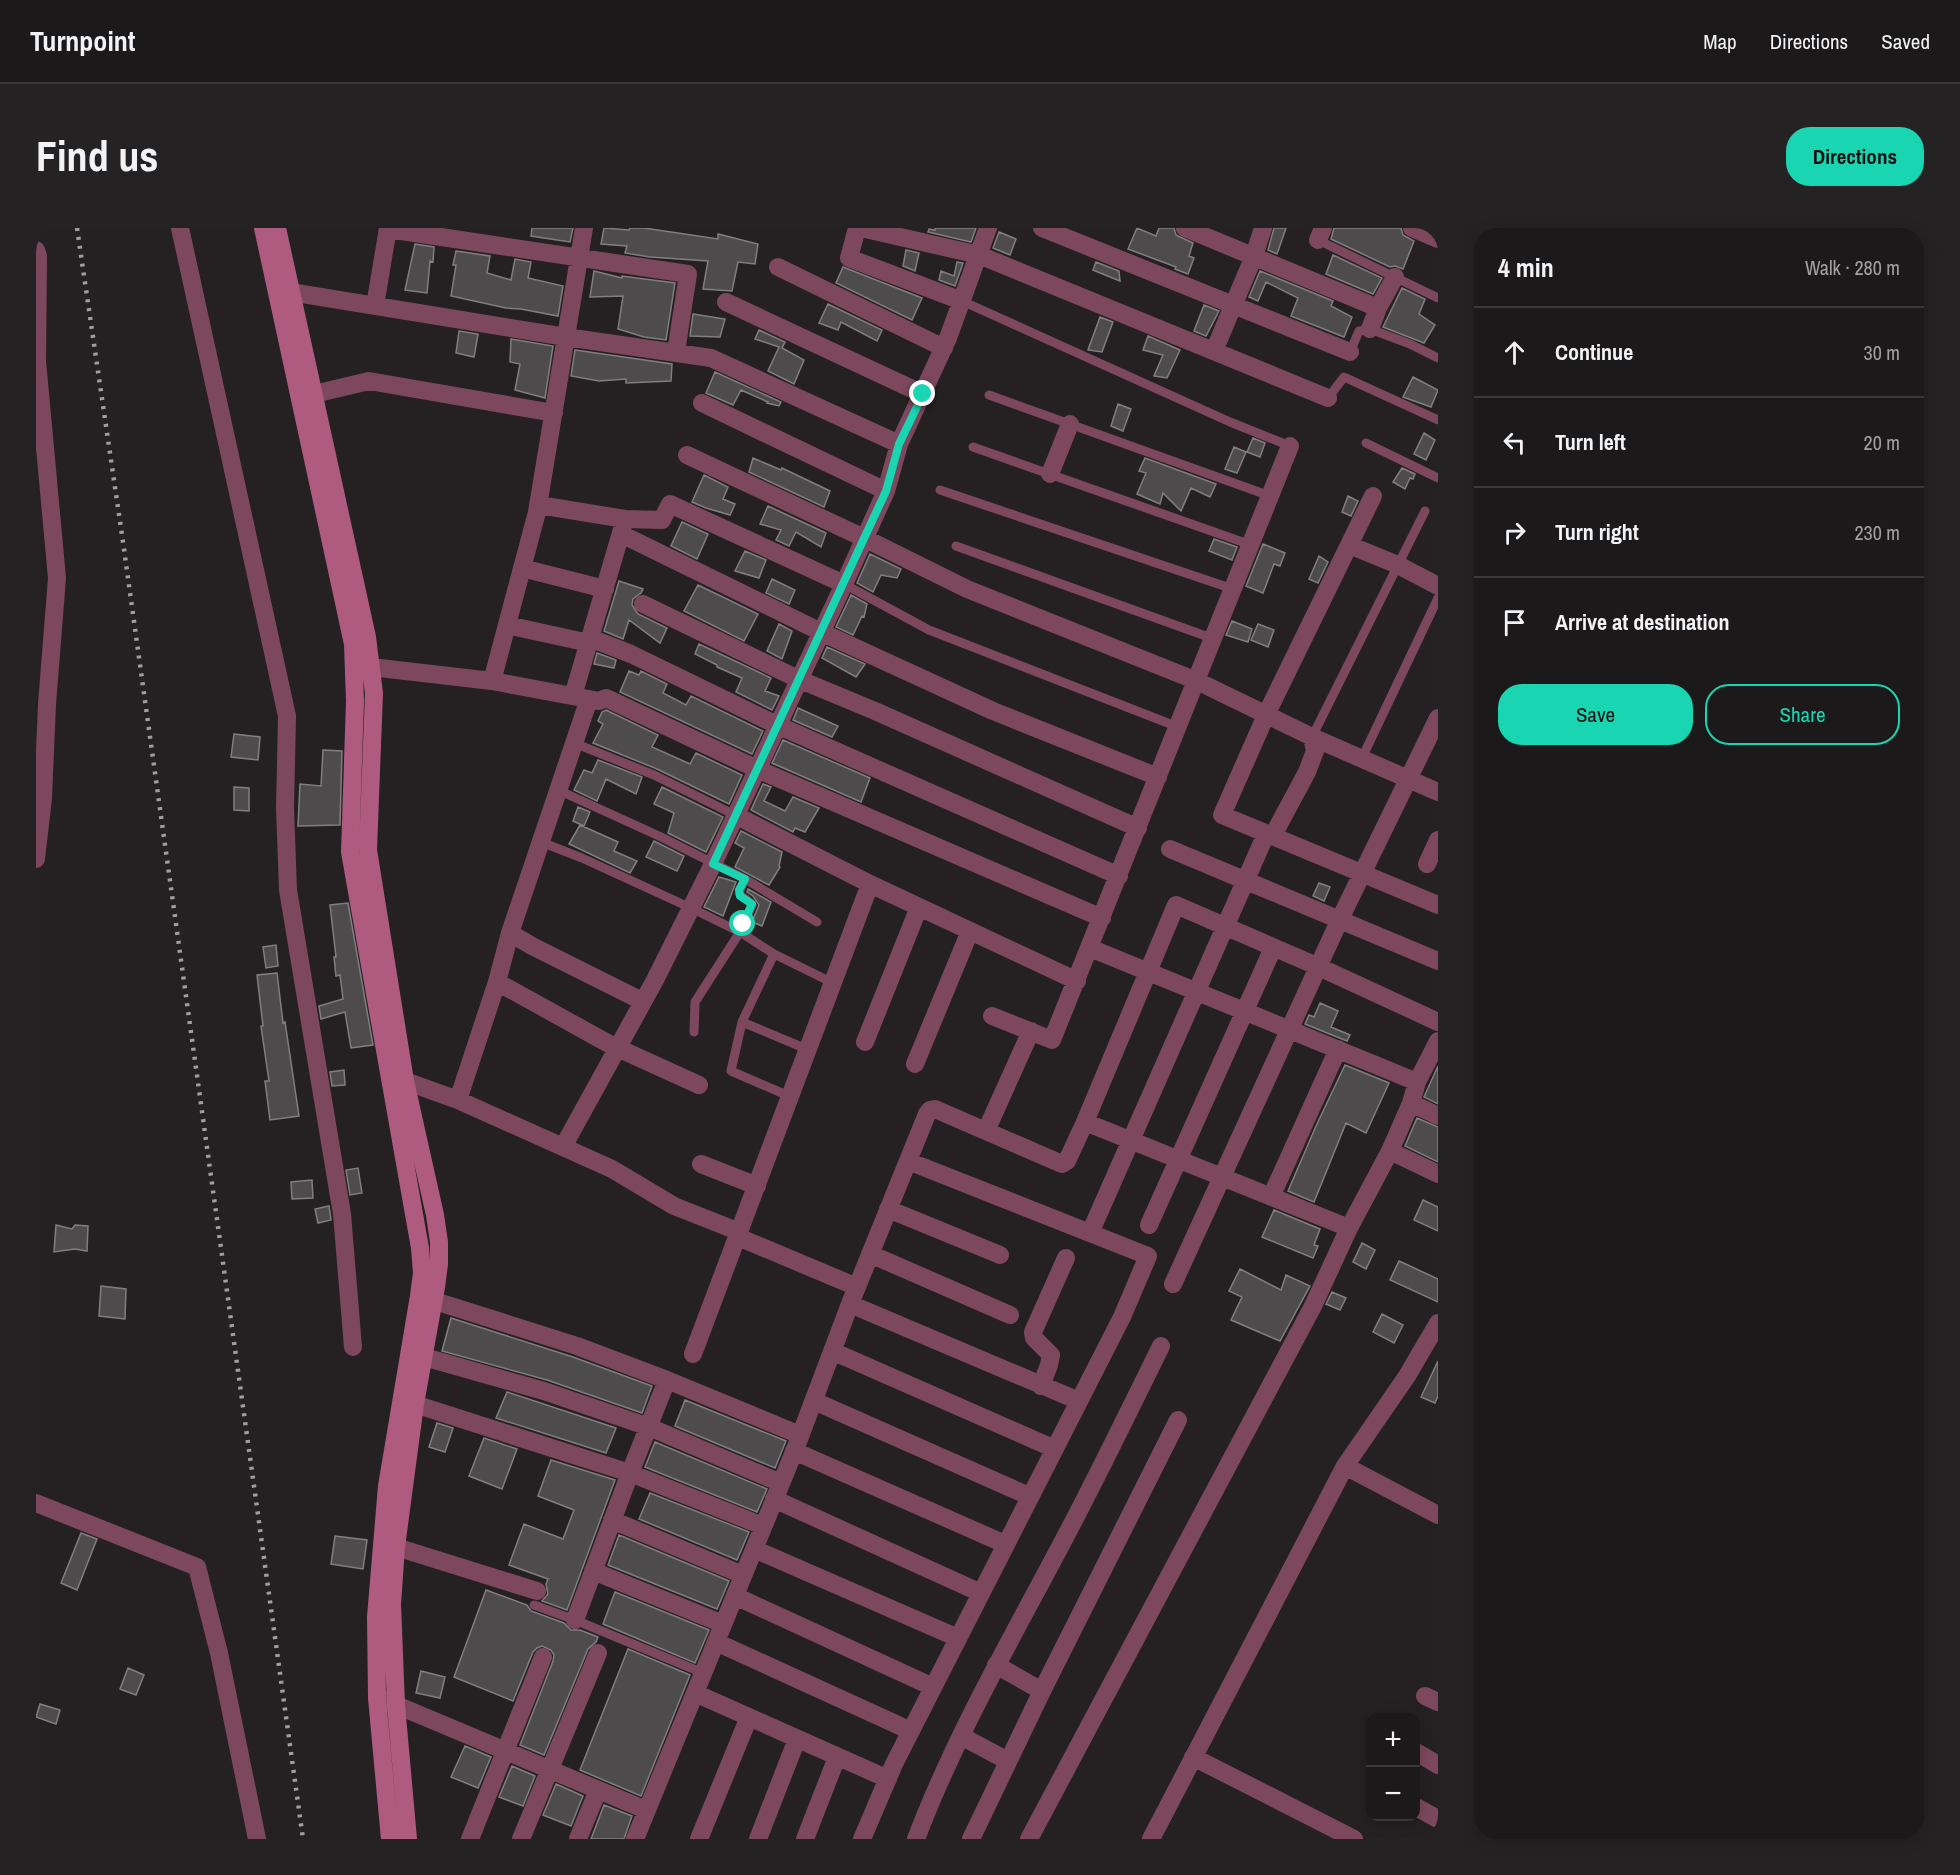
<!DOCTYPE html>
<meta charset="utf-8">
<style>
body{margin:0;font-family:"Archivo Narrow",sans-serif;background:#252223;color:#f1f3f6}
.controls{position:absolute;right:18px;bottom:18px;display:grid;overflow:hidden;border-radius:12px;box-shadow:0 3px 15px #0003}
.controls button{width:54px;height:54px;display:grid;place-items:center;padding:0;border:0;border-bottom:2px solid #3a3839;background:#1c191a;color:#f1f3f6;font:30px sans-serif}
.stop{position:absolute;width:18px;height:18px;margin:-14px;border:4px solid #1ad5b2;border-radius:50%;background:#fff}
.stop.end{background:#1ad5b2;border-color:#fff;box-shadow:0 2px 6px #0008}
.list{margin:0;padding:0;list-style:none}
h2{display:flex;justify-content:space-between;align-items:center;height:78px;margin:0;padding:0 24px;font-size:26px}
h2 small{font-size:20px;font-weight:400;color:#a0a0a2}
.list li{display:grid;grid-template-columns:39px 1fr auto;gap:18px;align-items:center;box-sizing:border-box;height:90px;padding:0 24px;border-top:2px solid #3a3839}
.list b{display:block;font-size:22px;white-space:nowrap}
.list em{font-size:20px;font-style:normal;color:#a0a0a2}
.actions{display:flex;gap:12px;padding:18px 24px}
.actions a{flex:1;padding:14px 0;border:2px solid #1ad5b2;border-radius:24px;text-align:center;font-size:21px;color:#1ad5b2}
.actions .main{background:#1ad5b2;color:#111}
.icon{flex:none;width:33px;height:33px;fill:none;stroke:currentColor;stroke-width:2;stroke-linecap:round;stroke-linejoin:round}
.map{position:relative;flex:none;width:1402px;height:1611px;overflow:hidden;border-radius:24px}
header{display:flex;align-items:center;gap:36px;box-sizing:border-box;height:84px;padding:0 30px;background:#1c191a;border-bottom:2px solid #3a3839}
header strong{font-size:28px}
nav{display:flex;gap:33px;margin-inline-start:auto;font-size:21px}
.intro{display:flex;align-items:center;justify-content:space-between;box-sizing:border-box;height:144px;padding:0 36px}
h1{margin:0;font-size:42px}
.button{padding:15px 27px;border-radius:24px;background:#1ad5b2;color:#111;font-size:21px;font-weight:700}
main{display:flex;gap:36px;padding:0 36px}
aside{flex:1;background:#1c191a;border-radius:24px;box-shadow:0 3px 15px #0003}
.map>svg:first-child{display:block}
.building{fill:#4e4b4c;stroke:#827e7f;stroke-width:1.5}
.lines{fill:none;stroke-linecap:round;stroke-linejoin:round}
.lane{stroke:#7d485d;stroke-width:9}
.street{stroke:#7d485d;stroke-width:18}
.secondary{stroke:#af5b7f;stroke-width:18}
.rail{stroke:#a19e9f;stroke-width:4.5;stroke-dasharray:3 6;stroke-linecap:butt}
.route{stroke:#1ad5b2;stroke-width:8}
</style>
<header>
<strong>Turnpoint</strong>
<nav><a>Map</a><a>Directions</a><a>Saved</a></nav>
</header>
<div class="intro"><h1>Find us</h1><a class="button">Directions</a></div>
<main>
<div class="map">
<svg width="1402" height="1611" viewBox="0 0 1402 1611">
<rect width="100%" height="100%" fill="#252122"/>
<path class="building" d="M496,0H537L534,14L495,8Z
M568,0L593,2L594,0H608L682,11V6L722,16L719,36L702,34L696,63L667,61L672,33L614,29L589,25L591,18L565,16Z
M899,0H940L935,14L892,4L893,1L899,2Z
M1101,0L1120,8L1123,0H1138L1140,7L1157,15L1153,28L1158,30L1152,46L1139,41L1140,39L1092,21Z
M1238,0H1250L1241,26L1232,22Z
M1298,0H1365L1367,7L1378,13L1367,41L1359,38L1354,39L1295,11Z
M963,4L980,11L974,27L957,20Z
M379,16L398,19L397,34L394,33L391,65L369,62Z
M870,22L883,25L879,43L867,38Z
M420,23L454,28L451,45L475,52L479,31L495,34L492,50L527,58L522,88L485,81L470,80L415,68L420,37H417Z
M1297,27L1346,50L1337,66L1290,46Z
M921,34L927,35L919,58L903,52L905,43L918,48Z
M1060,34L1083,43L1084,53L1057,42Z
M807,39L886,70L876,92L800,55Z
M558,43L586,50V48L639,55L630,112L608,109L582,101L587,68L554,69Z
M1224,43L1297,73L1295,78L1316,89L1308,109L1255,88L1262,70L1230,54L1222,73L1213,69Z
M1366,60L1389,71L1383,86L1399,97L1388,115L1347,99Z
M792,76L846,102L841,113L805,94L802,102L783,95Z
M1168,77L1183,83L1170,108L1158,103Z
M657,86L689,91L684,109L654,108Z
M1064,89L1077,94L1066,124L1052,122Z
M723,102L749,114L746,120L768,132L758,156L732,143L743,119L719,111Z
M423,103L442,106L438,129L420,125Z
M1112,108L1144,122L1131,150L1118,148L1127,127L1107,122Z
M475,111L517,118L509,170L479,162L484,136L474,134Z
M539,122L636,136L635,153L590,155V151L563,153L535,148Z
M679,144L745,174L743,178L731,175L732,174L705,162L697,177L670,165Z
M1377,149L1402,162L1395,179L1367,169Z
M1082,176L1095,181L1087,203L1075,198Z
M1388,205L1399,212L1390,232L1378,226Z
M1217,210L1229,215L1224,229L1211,224Z
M1198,219L1210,224L1201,245L1189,241Z
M717,230L745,242L746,240L794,263L788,279L713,244Z
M1109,230L1180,256L1174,269L1155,260L1145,283L1127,265L1124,276L1101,266L1110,245L1103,243Z
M1366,240L1379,246L1377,251L1374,250L1369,261L1357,254Z
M668,247L692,259L687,271L699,276L694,287L670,280L656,274Z
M1312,268L1322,273L1315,288L1306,284Z
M732,278L790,305L785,319L760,304L753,318L740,312L745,302L724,296Z
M646,294L672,306L661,331L635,318Z
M1178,311L1201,319L1196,332L1173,323Z
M1227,316L1249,325L1244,338L1238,336L1227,365L1210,358Z
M709,323L730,332L723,350L699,343Z
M834,326L865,341L861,350L845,347L837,364L821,355Z
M1283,328L1292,334L1282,355L1273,351Z
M736,351L759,362L753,376L730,365Z
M583,353L607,361L605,365L597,371L596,377L602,386L631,400L624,415L593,392L587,411L568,403Z
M662,357L722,386L708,413L648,383Z
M815,367L831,376L828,389L826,388L817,407L800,399Z
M1196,393L1216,401L1212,414L1190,407Z
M743,396L756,403L746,431L731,423Z
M1222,396L1238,402L1232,419L1215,412Z
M663,416L735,450L729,463L743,468L736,482L700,464L706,450L681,439V437L659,426Z
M791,419L829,436L820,449L786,430Z
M561,425L580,432L578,440L558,436Z
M593,443L603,447L605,443L631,456L627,465L650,477L655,468L727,503L716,526L584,464Z
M762,480L802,498L796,509L757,492Z
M570,482L622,507L616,519L654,536L660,525L706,547L693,576L621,541L557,515L567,496L562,493L566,484Z
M198,506L224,509L222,532L195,529Z
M747,512L834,550L825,574L736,535Z
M287,522L306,523L304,597L262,598L264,556L285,558Z
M562,532L606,549L600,566L570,551L561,573L538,562L548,542L556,545Z
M727,556L735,559L728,573L749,583L757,569L783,580L769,604L759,600L757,604L715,582Z
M198,559L213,560V583L198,582Z
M626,559L687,589L670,624L632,605L638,585L618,576Z
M542,579L554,584L548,598L537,593Z
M544,597L582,614L578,623L601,633L594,645L533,616Z
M705,603L746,624L743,638L744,639L733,657L699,639L708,620L699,615Z
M618,613L648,628L641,643L610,629Z
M683,649L700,654L687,688L668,679Z
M1283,655L1294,659L1288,673L1277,668Z
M712,661L735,674L726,698L716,694L723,677L717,668L711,664Z
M312,675L337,817L315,820L309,784L285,791L283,778L307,771L304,747L300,748L298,729H300L294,677Z
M240,717L242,738L230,740L227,719Z
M241,745L247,795L249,794L263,888L234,892L229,853H233L225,798H227L221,747Z
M1284,775L1302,783L1295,799L1314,807L1311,813L1269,796L1273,787L1278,789Z
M1309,837L1353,855L1330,905L1310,895L1278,974L1252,963L1280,898Z
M1402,838V876L1388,869Z
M308,842L309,857L296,858L294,844Z
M1381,890L1402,899V934L1369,918Z
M322,940L326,965L314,967L310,942Z
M276,952L277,970L256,971L255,954Z
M1387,972L1402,979V1003L1378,992Z
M293,978L295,992L282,995L279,981Z
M1238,982L1284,1001L1278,1017L1282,1018L1277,1030L1226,1009Z
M20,997L36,1001L39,997L52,998L51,1023L39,1021L18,1024Z
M1326,1015L1339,1022L1330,1041L1317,1034Z
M1363,1033L1402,1051V1074L1354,1052Z
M1204,1041L1245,1062L1250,1047L1274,1058L1244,1113L1195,1092L1206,1069L1193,1063Z
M65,1058L90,1061L89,1091L63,1088Z
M1296,1064L1310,1070L1304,1082L1290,1076Z
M1346,1086L1367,1097L1358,1115L1337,1104Z
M415,1090L537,1129L616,1158L606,1185L511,1152L406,1123Z
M1402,1133V1168L1399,1175L1385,1169Z
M471,1164L580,1200L570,1225L460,1190Z
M649,1172L750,1213L739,1240L639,1198Z
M401,1195L417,1200L409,1224L393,1219Z
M448,1210L481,1221L466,1261L433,1248Z
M619,1214L731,1261L721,1284L609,1239Z
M515,1232L579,1252L531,1382L506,1373L512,1366L510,1356L512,1351L473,1337L488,1296L527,1311L538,1282L502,1268Z
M614,1265L713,1304L701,1332L603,1291Z
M45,1305L61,1311L41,1362L25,1355Z
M583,1307L693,1353L681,1381L572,1337Z
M299,1308L331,1312L327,1341L295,1336Z
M450,1362L491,1377L495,1383L528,1395L535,1402H544L562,1409L560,1414L552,1421L508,1527L484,1517L517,1433L518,1427L515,1422L506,1418L501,1420L497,1424L477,1473L418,1449Z
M579,1364L673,1402L659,1435L567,1396Z
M592,1421L654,1447L605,1568L544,1542Z
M92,1440L108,1447L100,1467L84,1461Z
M385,1443L409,1449L404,1470L380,1465Z
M4,1476L24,1482L20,1496L0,1489Z
M429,1518L455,1529L442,1560L415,1549Z
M476,1538L499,1548L487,1578L463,1569Z
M520,1556L547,1568L535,1598L507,1587Z
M568,1577L596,1588L588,1611H555Z"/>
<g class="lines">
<path class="lane" d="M1282,12L1402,70
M926,73L1194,194L1254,218
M1314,124L1323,103L1334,101L1374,116L1402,130
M953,167L1234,268
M1292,170L1308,149L1402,192
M1330,215L1402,250
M937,219L1215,317
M904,262L1197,361
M920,318L1178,411
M808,356L893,402L1142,499
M1276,509L1389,283
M538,515L618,547L699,587
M1326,530L1402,370
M522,562L623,608L709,651L781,694
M505,614L546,630L655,680L704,704L738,726L797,755
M738,726L706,794L773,822
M706,794L695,843L755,869
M658,804L659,774L704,704L716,677C705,662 698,675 709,651
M498,1377L539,1392L667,1445"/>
<path class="street" d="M144,0L251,488L249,580L252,662L306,986L317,1119
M821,0L813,30L926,73
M825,0L943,27L1292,170
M1006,0L1314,124
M1149,0L1342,80L1334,101
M1376,0L1402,11
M352,1L652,46L640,124
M1282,12L1287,0
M0,22L2,28L1,133L21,350L11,476L7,570L0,631
M742,39L908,120
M242,62L530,109L675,130L863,216
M690,74L887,166
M339,78L352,0
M1342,80L1359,49
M1178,123L1218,28L1227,0
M278,166L333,153L518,185
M666,175L850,263
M651,227L828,310L931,361L1161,453L1276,509L1402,564
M1014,246L1034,196
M1337,268L1230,487L1186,587L1402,677
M503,277L589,291L537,468
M589,291L626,292L634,276L808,356
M585,306L785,404L957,483L1122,549
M1313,317L1362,337L1402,358
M486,340L569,361
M607,376L762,451L839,483L1102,600
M471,397L553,415
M554,410L595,426L741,497L1083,648
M320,440L335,439L456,453L563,473L570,470L721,541L1066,690
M456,453L501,284L548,0
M699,587L834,656L1041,753
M1238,609L1241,600L1271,544L1279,523L1276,509
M1134,621L1402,733
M1391,636L1402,612
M474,705L496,718L606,773
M1054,720L1381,854
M461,754L575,817L663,857
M956,788L1016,812L1254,218
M829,814L883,679
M879,836L934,703
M369,853L422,872L527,919L619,752L677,636L808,356L850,263L863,216L912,110L952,0
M422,872L461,754L474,705L553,471
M1375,875L1402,888
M1049,894L1313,1000
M950,903L995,803
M527,919L576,941L638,978L704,1004
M1354,923L1402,946
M665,936L721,958
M1235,969L1302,821
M852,981L964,1027
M1113,997L1237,720
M1054,1005L1230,606
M702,1009L821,1059
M834,1026L974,1087
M1137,1056L1304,691L1402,490
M383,1068L541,1118L631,1152L764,1207
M814,1076L1043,1173
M796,1123L1019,1221
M657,1126L834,656
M388,1129L508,1163L613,1199L745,1255
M1005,1158L1013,1137L1015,1127L998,1110L997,1104L1030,1030
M366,1172L594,1245L727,1298
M778,1173L993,1268
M758,1223L969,1316
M1309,1238L1402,1287
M738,1271L945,1365
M0,1275L161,1339L183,1425L221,1611
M576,1292L707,1347
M360,1319L501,1363
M718,1321L922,1410
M557,1343L687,1396
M699,1368L897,1459
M539,1392L594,1245L631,1152
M680,1414L875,1503
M960,1437L1006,1463
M659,1465L852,1551
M1389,1468L1402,1474
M346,1471L610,1582
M925,1508L972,1533
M1380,1524L1402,1537
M1157,1529L1318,1611
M1380,1579L1402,1591
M434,1611L507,1429
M485,1611L562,1425
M542,1611L562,1562
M599,1611L760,1219L814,1076L891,886L894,882L899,881L1026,936L1031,933L1049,894L1140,677L1283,739L1402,794
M663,1611L713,1489
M722,1611L761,1511
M769,1611L801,1529
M826,1611L858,1536L1086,1089L1112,1028L872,933
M880,1611C926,1490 994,1380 1052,1265C1077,1216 1101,1167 1125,1118
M935,1611L1006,1463L1142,1192
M993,1611L1277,1078L1313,1000L1354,923L1375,875L1381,854L1402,813
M1115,1611L1309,1238L1371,1148L1402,1095"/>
<path class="secondary" d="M227,0L317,416L319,473L314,624L384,1020L386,1045L383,1068L351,1258L340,1389L341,1470L354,1611
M241,0L331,409L338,465L332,622L369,853L399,987L403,1014V1036L400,1059L379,1176L360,1319L356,1376L360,1477L372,1611"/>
<path class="rail" d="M41,0L86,307L267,1611"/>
</g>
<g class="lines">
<path class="route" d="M707,696L716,676L704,668L703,662L709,651L677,636L850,263L863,216L887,166"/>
</g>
</svg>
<div class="controls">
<button>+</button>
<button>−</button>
</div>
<div class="stop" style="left:707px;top:696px"></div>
<div class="stop end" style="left:887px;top:166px"></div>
</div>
<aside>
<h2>4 min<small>Walk · 280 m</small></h2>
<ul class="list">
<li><svg class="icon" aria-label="ahead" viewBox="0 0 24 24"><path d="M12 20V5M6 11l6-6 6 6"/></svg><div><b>Continue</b></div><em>30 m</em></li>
<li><svg class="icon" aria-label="left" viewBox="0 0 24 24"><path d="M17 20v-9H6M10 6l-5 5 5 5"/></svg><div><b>Turn left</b></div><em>20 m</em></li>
<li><svg class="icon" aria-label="right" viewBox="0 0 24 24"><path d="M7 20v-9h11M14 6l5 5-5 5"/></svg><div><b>Turn right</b></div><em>230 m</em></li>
<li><svg class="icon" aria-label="arrive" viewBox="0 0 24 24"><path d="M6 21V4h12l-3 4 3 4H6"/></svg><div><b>Arrive at destination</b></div></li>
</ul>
<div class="actions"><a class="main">Save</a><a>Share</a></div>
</aside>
</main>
